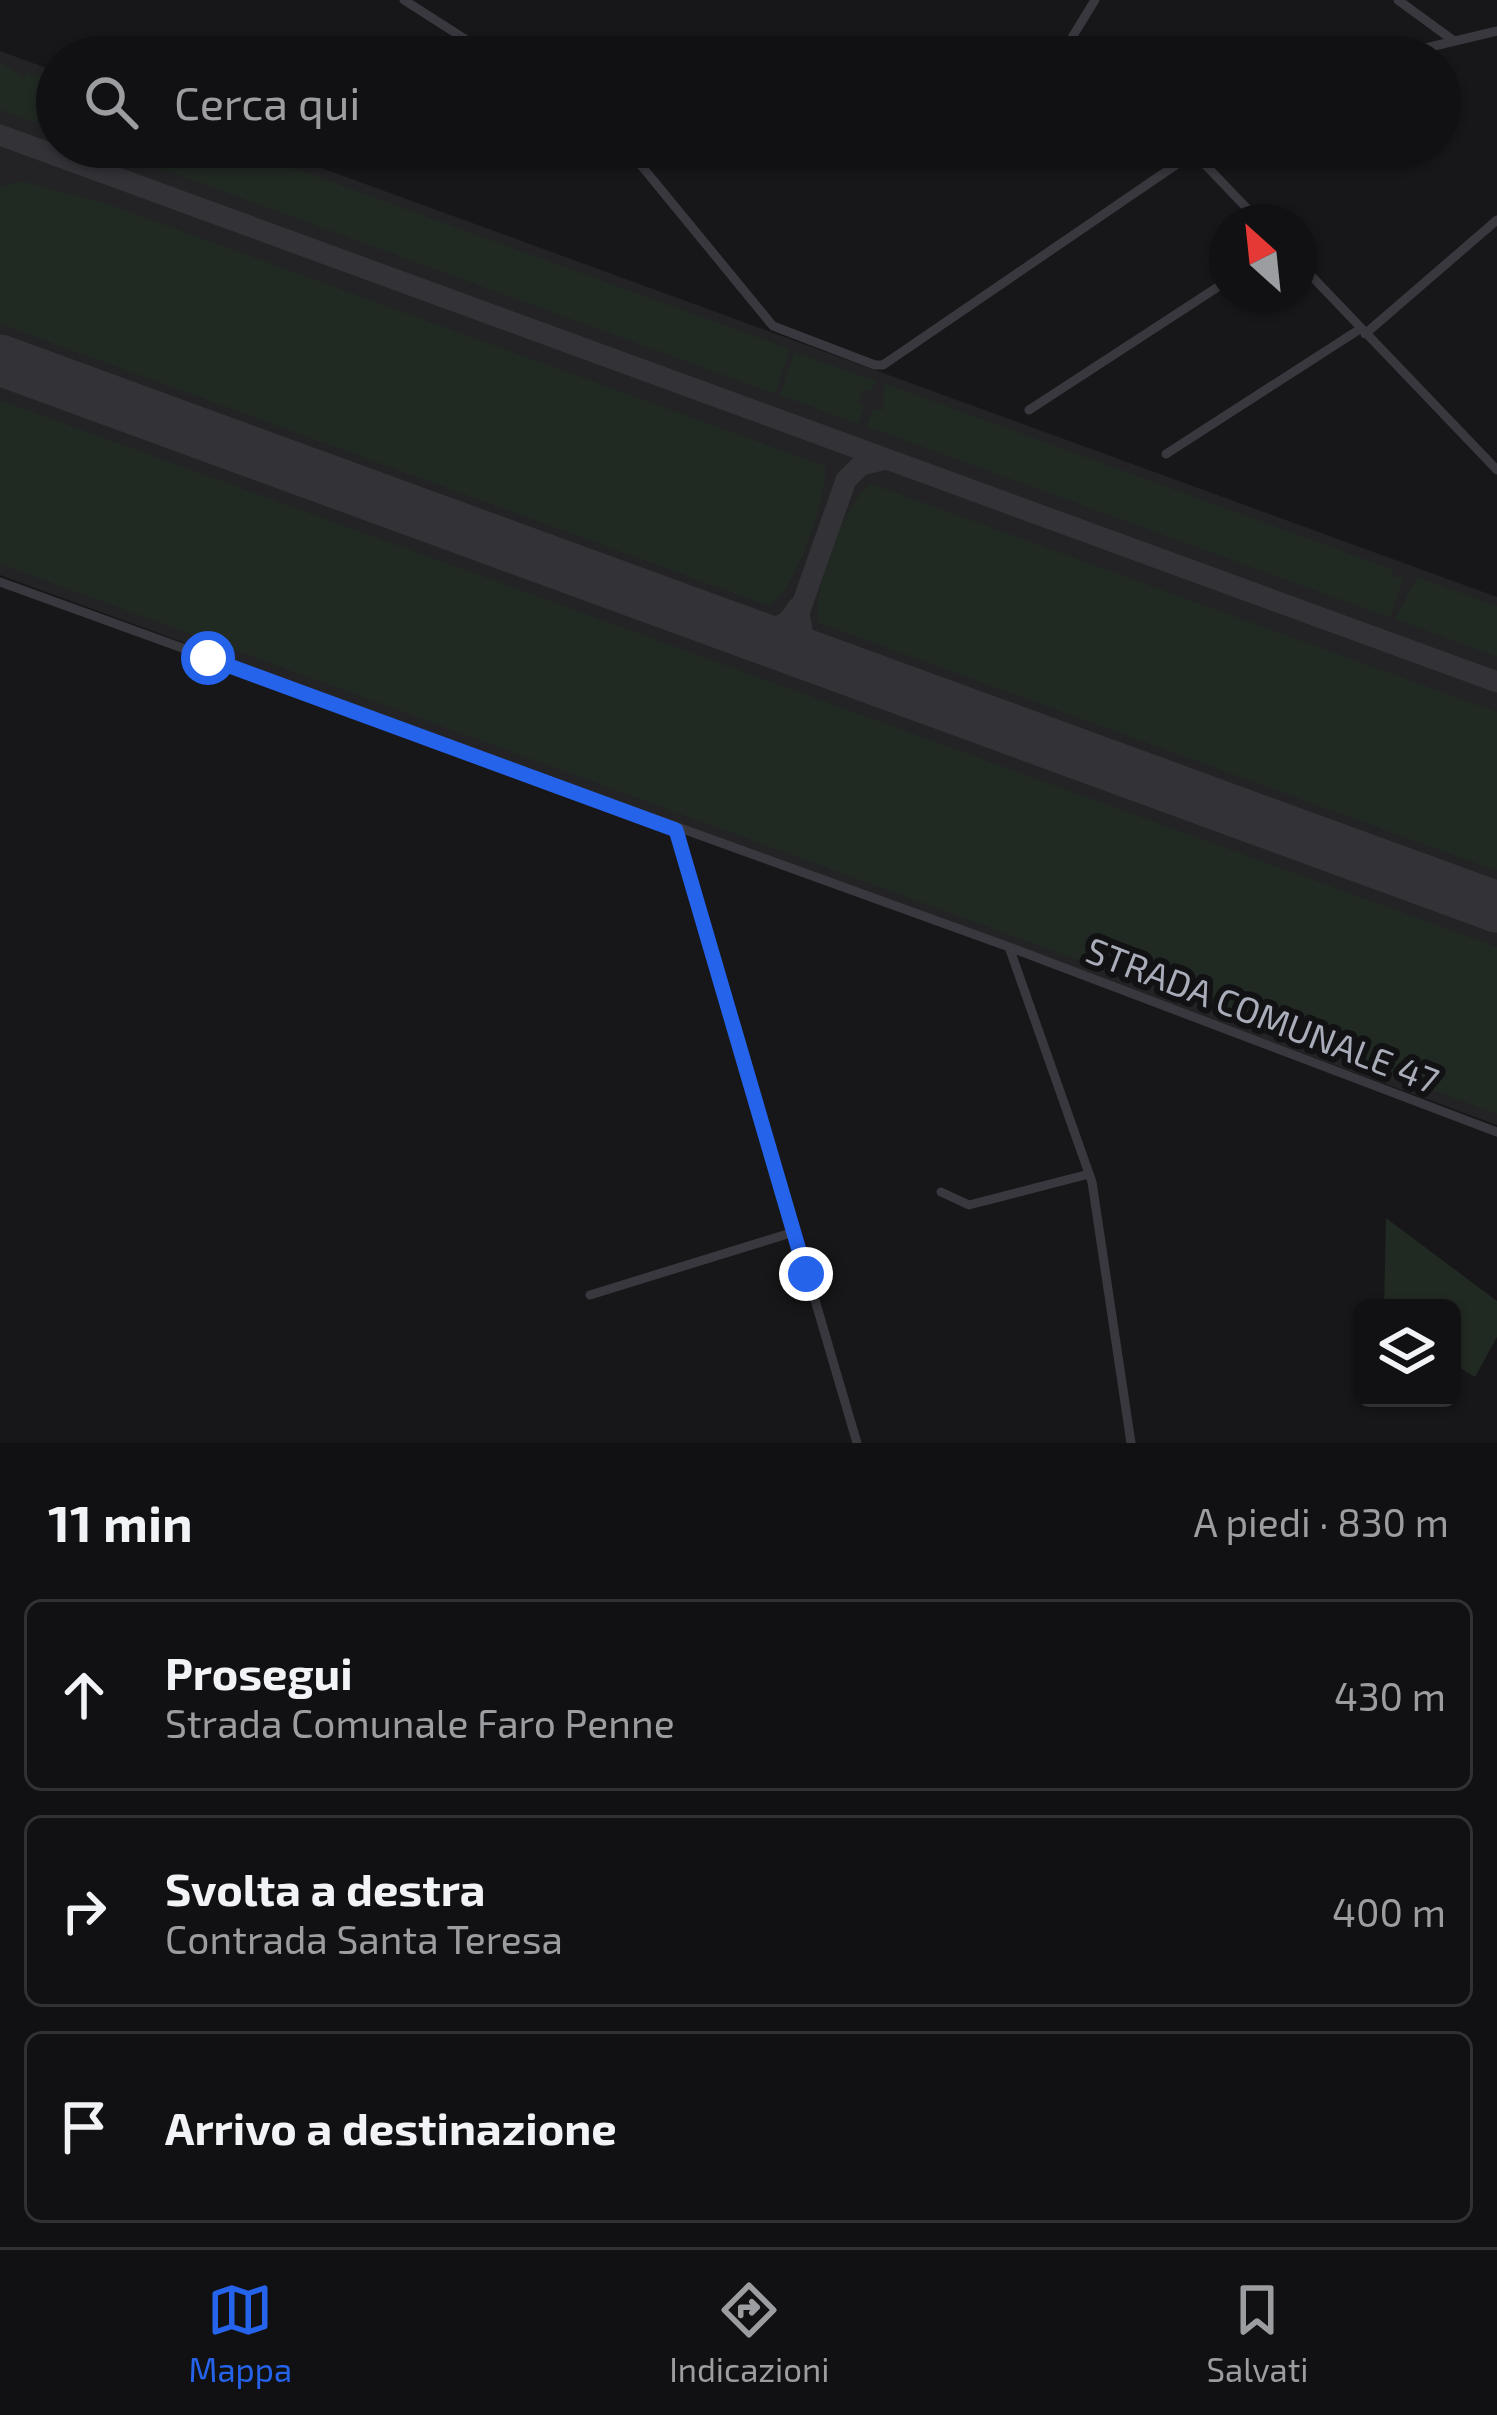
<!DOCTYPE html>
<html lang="it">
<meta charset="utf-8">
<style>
body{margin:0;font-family:"Exo 2",sans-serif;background:#1e1f21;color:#f1f3f6}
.controls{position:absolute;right:36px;bottom:36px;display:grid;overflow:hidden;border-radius:18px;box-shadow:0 3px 9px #0004}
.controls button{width:108px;height:108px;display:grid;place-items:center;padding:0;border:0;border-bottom:3px solid #303133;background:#111113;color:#f1f3f6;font:60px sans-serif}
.compass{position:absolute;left:1209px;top:204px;width:108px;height:108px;border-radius:50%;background:#111113;box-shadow:0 3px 9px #0004;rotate:333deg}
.stop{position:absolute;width:36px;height:36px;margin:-27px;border:9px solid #2563eb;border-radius:50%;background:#fff}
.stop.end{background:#2563eb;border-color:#fff;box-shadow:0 3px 12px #0008}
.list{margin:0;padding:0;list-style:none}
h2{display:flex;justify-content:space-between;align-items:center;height:156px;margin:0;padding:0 48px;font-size:51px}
h2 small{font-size:39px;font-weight:400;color:#9c9da0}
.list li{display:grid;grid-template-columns:78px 1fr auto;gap:36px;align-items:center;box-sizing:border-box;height:192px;margin:0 24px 24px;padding:0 24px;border:3px solid #303133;border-radius:18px}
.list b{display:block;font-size:45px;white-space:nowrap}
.list p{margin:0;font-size:39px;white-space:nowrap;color:#9c9da0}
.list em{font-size:39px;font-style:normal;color:#9c9da0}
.icon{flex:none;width:66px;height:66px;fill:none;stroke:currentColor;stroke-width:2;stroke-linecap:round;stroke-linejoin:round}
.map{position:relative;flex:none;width:1497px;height:1443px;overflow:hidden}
.search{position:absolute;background:#111113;box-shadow:0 3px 9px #0004;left:36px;right:36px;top:36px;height:132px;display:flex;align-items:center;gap:30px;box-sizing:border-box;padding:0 42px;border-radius:66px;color:#9c9da0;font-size:45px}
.sheet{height:804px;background:#111113}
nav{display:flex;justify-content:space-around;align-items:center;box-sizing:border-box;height:168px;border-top:3px solid #303133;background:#111113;font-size:33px;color:#9c9da0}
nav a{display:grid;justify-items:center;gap:6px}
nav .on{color:#2563eb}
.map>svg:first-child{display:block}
.built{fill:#232326}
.green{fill:#212923}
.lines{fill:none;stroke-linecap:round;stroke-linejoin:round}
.taxiway{stroke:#323237;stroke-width:21}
.runway{stroke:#323237;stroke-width:51}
.minor{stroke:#38383e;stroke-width:9}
.route{stroke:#2563eb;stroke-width:15}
.labels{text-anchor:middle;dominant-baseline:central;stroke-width:12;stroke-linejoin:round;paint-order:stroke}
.street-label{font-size:36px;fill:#a9acb9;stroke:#121214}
</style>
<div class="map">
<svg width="1497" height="1443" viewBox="0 0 1497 1443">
<rect width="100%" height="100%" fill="#171719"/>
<path class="built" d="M0,51L57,72V147H264L1497,597V1125L0,575Z"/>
<path class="green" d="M0,62L24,77L27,72L51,81L36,123L0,110Z
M102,147H236L790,349L775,394Z
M21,181L105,203L825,466C829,495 794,593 769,606L0,324V186Z
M794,352L876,381L872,390H863L858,403L865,407L858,424L780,395Z
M884,383L1394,570L1392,576L1400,578L1405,573L1390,618L866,426L873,410H883Z
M0,400L1497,947V1114L0,564Z
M872,484L1497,712V871L819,623C810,594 846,497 872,484Z
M1417,577L1497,606V657L1395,619Z
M1386,1218L1497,1301V1337L1475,1377L1457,1366L1452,1373V1308H1384Z"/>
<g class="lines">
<path class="taxiway" d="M0,135L1497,682
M733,628C762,632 783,635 798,607
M835,665L804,642L799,613L846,480L861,465L886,459"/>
<path class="runway" d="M0,360L1497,907"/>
<path class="minor" d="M404,0L493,57
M1398,0L1454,41
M1060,57L1095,0
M1388,57L1497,31
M626,147L773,326L875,365H883L1202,147
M1194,153L1260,222
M1299,263L1497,470
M1365,334L1497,220
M1029,410L1227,281
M1166,454L1360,329
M0,582L1009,947L1497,1132
M677,830L857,1443
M1009,947L1092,1182L1131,1443
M941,1192L969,1205L1089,1174
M590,1295L794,1232"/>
</g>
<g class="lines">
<path class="route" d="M208,658L676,830L806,1274"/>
</g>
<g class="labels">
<g class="street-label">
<text transform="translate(1263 1014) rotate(21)">STRADA COMUNALE 47</text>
</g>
</g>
</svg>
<div class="controls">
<button><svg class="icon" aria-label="layers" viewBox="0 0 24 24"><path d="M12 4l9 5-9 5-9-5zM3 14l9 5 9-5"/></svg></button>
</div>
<svg class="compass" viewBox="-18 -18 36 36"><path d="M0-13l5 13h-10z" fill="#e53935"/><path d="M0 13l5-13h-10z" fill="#9c9da0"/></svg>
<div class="stop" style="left:208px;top:658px"></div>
<div class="stop end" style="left:806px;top:1274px"></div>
<div class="search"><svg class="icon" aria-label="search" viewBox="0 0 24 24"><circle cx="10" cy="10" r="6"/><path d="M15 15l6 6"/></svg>Cerca qui</div>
</div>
<section class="sheet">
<h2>11 min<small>A piedi · 830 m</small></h2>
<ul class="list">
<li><svg class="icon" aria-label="ahead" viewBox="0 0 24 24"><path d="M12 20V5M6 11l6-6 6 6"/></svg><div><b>Prosegui</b><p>Strada Comunale Faro Penne</p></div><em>430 m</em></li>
<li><svg class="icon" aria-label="right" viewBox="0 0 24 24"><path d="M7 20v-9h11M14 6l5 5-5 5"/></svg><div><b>Svolta a destra</b><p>Contrada Santa Teresa</p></div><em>400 m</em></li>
<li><svg class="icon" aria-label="arrive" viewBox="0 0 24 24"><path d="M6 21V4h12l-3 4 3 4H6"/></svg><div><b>Arrivo a destinazione</b></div></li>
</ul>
</section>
<nav>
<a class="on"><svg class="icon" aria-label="map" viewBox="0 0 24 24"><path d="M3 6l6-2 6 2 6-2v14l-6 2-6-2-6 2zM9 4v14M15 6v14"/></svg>Mappa</a>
<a><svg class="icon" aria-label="directions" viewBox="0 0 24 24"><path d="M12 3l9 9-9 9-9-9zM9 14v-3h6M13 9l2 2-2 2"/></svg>Indicazioni</a>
<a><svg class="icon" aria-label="saved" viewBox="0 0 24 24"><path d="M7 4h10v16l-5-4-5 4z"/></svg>Salvati</a>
</nav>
